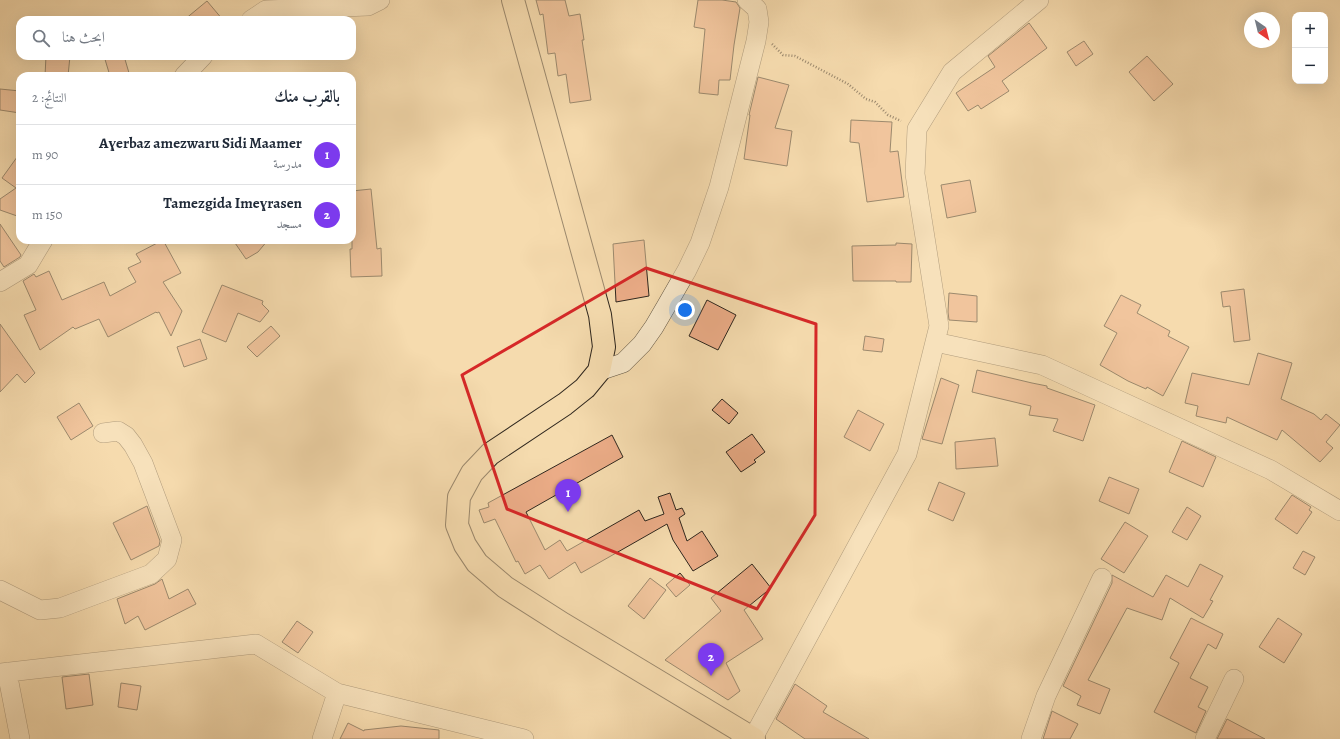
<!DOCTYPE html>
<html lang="ar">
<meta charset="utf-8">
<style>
body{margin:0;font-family:Alegreya,Amiri,serif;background:#f2f2f3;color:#1f2937;direction:rtl}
.controls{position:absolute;right:12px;top:12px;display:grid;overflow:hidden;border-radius:8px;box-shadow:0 4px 16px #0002}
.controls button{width:36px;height:36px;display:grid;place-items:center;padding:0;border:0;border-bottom:1px solid #e0e1e3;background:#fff;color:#1f2937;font:20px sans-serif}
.compass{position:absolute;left:1244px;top:12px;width:36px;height:36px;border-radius:50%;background:#fff;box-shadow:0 4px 16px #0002;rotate:145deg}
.you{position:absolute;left:685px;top:310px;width:14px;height:14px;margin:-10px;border:3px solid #fff;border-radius:50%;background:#1a73e8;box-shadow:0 0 0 6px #1a73e833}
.badge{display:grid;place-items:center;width:26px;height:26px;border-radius:50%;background:#7c3aed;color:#fff;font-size:13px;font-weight:700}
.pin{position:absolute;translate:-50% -33px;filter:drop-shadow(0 1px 2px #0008)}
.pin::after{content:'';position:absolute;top:21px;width:14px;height:12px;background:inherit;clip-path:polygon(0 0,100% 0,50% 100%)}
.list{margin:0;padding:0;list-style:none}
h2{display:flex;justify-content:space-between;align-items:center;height:52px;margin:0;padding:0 16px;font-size:17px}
h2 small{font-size:13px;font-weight:400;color:#747a83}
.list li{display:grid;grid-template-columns:26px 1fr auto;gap:12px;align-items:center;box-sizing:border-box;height:60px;padding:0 16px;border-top:1px solid #e0e1e3}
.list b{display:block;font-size:15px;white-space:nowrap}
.list p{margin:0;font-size:13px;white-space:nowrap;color:#747a83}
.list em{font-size:13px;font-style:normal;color:#747a83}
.icon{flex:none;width:22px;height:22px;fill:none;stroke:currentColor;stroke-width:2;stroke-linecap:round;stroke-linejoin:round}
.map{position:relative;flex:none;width:1340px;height:739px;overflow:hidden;direction:ltr}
.search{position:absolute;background:#fff;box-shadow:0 4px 16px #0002;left:16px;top:16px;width:340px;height:44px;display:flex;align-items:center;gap:10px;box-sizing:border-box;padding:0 14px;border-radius:12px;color:#747a83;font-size:15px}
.panel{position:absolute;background:#fff;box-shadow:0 4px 16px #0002;left:16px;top:72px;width:340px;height:172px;border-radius:12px;direction:rtl}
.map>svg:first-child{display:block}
.building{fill:#ebac87;stroke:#2f271e}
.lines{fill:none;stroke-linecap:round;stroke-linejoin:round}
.minor-casing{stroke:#605442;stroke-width:20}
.major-casing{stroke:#2f271e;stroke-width:24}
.path{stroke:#2f271e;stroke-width:2.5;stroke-dasharray:1 2;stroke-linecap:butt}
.minor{stroke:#f8e8ca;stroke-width:19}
.major{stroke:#f5dbae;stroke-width:22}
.marked{fill:none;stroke:#d62828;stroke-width:3;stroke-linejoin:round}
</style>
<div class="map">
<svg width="1340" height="739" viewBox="0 0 1340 739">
<rect width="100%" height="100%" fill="#f5dbae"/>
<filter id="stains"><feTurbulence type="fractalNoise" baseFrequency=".005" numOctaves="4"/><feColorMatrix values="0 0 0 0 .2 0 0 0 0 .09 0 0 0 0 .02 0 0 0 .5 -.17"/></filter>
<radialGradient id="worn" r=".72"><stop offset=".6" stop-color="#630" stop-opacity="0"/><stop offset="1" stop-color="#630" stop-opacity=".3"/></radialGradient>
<path class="building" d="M536,0H565L569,16L580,14L584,40H582L591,100L570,103L566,74L558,76L555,53L548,54L543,14L540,15Z
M698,0H722L736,2L740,8L734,45L730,80H719L718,95L699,93L705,29L694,27Z
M207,1L223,20H184Z
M1029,23L1047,48L1002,81L1009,91L981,109L978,105L968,111L956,93L995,67L988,56Z
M1084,41L1093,54L1076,66L1067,52Z
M46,56H70L68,76H45Z
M104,56H124L129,73L119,76H110Z
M1147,56L1173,84L1154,101L1129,72Z
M758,77L789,85L775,128L792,131L787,166L744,159L750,115H749Z
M0,89L20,91V113L0,110Z
M851,120L892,122L890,152L898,151L904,197L867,202L859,143L850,142Z
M20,153V217L0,210V199L16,188L2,178Z
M970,180L976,212L947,218L941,185Z
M371,189L377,249L381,248L382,276L351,277L350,249H352V191Z
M0,224L21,255L20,257L4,267L0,261Z
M163,240L181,273L163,282L182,311L171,336L159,312L157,313L156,312L108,337L99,319L75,329L73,327L40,350L24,315L36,310L23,281L34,274L36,277L49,271L62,300L104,282L110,296L136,282L128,268L141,262L136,254Z
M233,240H268L258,252L246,259Z
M644,240L649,296L616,302L613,244Z
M896,243L912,244L911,282H896V281H853L852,246L896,245Z
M222,285L263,301L262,304L269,311L260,322L238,313L226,342L202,332Z
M1244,289L1250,340L1234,342L1230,306L1223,307L1221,292Z
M949,293L977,296V322L949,320L948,312Z
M1121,295L1141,305L1137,313L1170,331L1168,336L1189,347L1163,396L1147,387L1146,389L1128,381L1100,365L1117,333L1104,326Z
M707,300L736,315L718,350L689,336Z
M0,324L35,373L25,383L17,374L0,392Z
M271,326L280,336L257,357L247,347Z
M865,336L884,339L882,352L863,350Z
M200,339L207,359L184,367L177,347Z
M1258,353L1292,363L1281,399L1314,414L1321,420L1326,414L1340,425L1326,442L1333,448L1320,462L1282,430L1277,440L1227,417L1226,423L1196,416L1198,406L1185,403L1192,373L1249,385Z
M977,370L1032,383L1047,386V388L1095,405L1083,441L1053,431L1058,419L1029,415L1031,406L972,392Z
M941,378L959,385L942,444L922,439Z
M722,399L738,413L729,424L712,410Z
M79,403L93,426L71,440L57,417Z
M858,410L884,424L870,451L844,437Z
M752,434L765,452L754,460L756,462L741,472L726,452Z
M612,435L623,457L526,512L545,550L560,540L567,551L639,510L645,521L664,514L658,497L670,493L676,510L682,508L685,514L679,518L687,541L702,531L718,556L693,571L673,540L667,524L581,573L575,562L549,579L540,565L525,574L518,561L516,562L495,519L484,523L479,510L489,507L488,503Z
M995,438L998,466L956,469L955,442Z
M1182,441L1216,457L1203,487L1169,472Z
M1109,477L1139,489L1129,514L1099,501Z
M939,482L965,493L953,521L928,510Z
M1292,495L1311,507L1309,510L1312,512L1297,534L1275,519Z
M147,506L160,541L159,546L131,560L113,523Z
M1187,507L1201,516L1187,540L1172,532Z
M1125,522L1148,536L1124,573L1101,559Z
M1303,551L1315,557L1305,575L1293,568Z
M752,564L771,588L744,610L763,639L726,663L740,691L728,700L665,660L721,611L711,598Z
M1200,564L1223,576L1210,600L1213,601L1203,618L1170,598L1162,620L1127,608L1088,680L1110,689L1100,714L1077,705L1081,696L1063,686L1112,583V575L1153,597L1166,575L1188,587Z
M680,573L690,585L676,597L666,585Z
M650,578L666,590L644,619L628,606Z
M162,579L169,599L188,589L196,604L145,630L138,616L125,624L117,599L155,584Z
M1191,618L1223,634L1216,649L1208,644L1190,678L1208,687L1198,707L1206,711L1196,733L1154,712L1179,663L1170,658Z
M1278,618L1302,634L1284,663L1259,647Z
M297,621L313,632L298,653L282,642Z
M89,674L93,705L66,709L62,677Z
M121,683L141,686L137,710L118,707Z
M795,684L827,706L823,712L869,739H805L776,719Z
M1052,711L1078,724L1070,739H1043Z
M1227,719L1265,739H1217Z
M348,723L364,731V730L401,726L439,730V739H340Z"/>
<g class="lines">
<defs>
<path id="minor" d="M251,20L266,10L368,6L380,0
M184,76L203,56
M0,282L28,265L43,240
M935,342L1042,365L1271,470L1340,511
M599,371L623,363L642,344L654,327L668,303L687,270L700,243L719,187L756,41L759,22L757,9L747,0
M0,590L40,610L60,608L151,574L167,559L172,540L143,463L133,445L126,436L118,431L103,433
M7,672L20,739
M0,673L256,644L337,693
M322,739L337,693L524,739
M741,739L753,738L907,454L939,326L915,174L917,129L952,72L1039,0
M1031,739L1046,696L1102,578
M1205,739L1234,679"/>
<path id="major" d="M513,0L600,315L604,347L599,371L585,388L565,404L490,454L472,473L459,497L457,525L465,545L477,563L505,587L563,624L754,739"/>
</defs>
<use href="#minor" class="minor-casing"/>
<use href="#major" class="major-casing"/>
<path class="path" d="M772,44L783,55L795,56L848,84L866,99L875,102L888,115L901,121"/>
<use href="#minor" class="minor"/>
<use href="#major" class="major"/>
</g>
<path d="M0 0H1340V739H0ZM646,268L816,324L815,515L757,609L507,509L462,375Z" fill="#f5dbae" fill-opacity=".55" fill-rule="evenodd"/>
<path class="marked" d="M646,268L816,324L815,515L757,609L507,509L462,375Z"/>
<rect width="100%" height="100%" filter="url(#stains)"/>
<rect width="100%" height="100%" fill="url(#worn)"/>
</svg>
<div class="controls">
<button>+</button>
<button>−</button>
</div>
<svg class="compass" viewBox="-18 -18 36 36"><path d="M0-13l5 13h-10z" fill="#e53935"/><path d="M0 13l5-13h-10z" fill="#747a83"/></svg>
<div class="you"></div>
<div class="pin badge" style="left:568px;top:512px">1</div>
<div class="pin badge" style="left:711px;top:676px">2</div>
<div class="search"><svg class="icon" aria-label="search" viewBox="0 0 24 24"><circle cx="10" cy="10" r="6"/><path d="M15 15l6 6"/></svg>ابحث هنا</div>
<section class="panel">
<h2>بالقرب منك<small>النتائج: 2</small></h2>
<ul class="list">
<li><span class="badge">1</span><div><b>Aɣerbaz amezwaru Sidi Maamer</b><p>مدرسة</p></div><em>90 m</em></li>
<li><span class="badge">2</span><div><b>Tamezgida Imeɣrasen</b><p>مسجد</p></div><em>150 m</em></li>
</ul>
</section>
</div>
